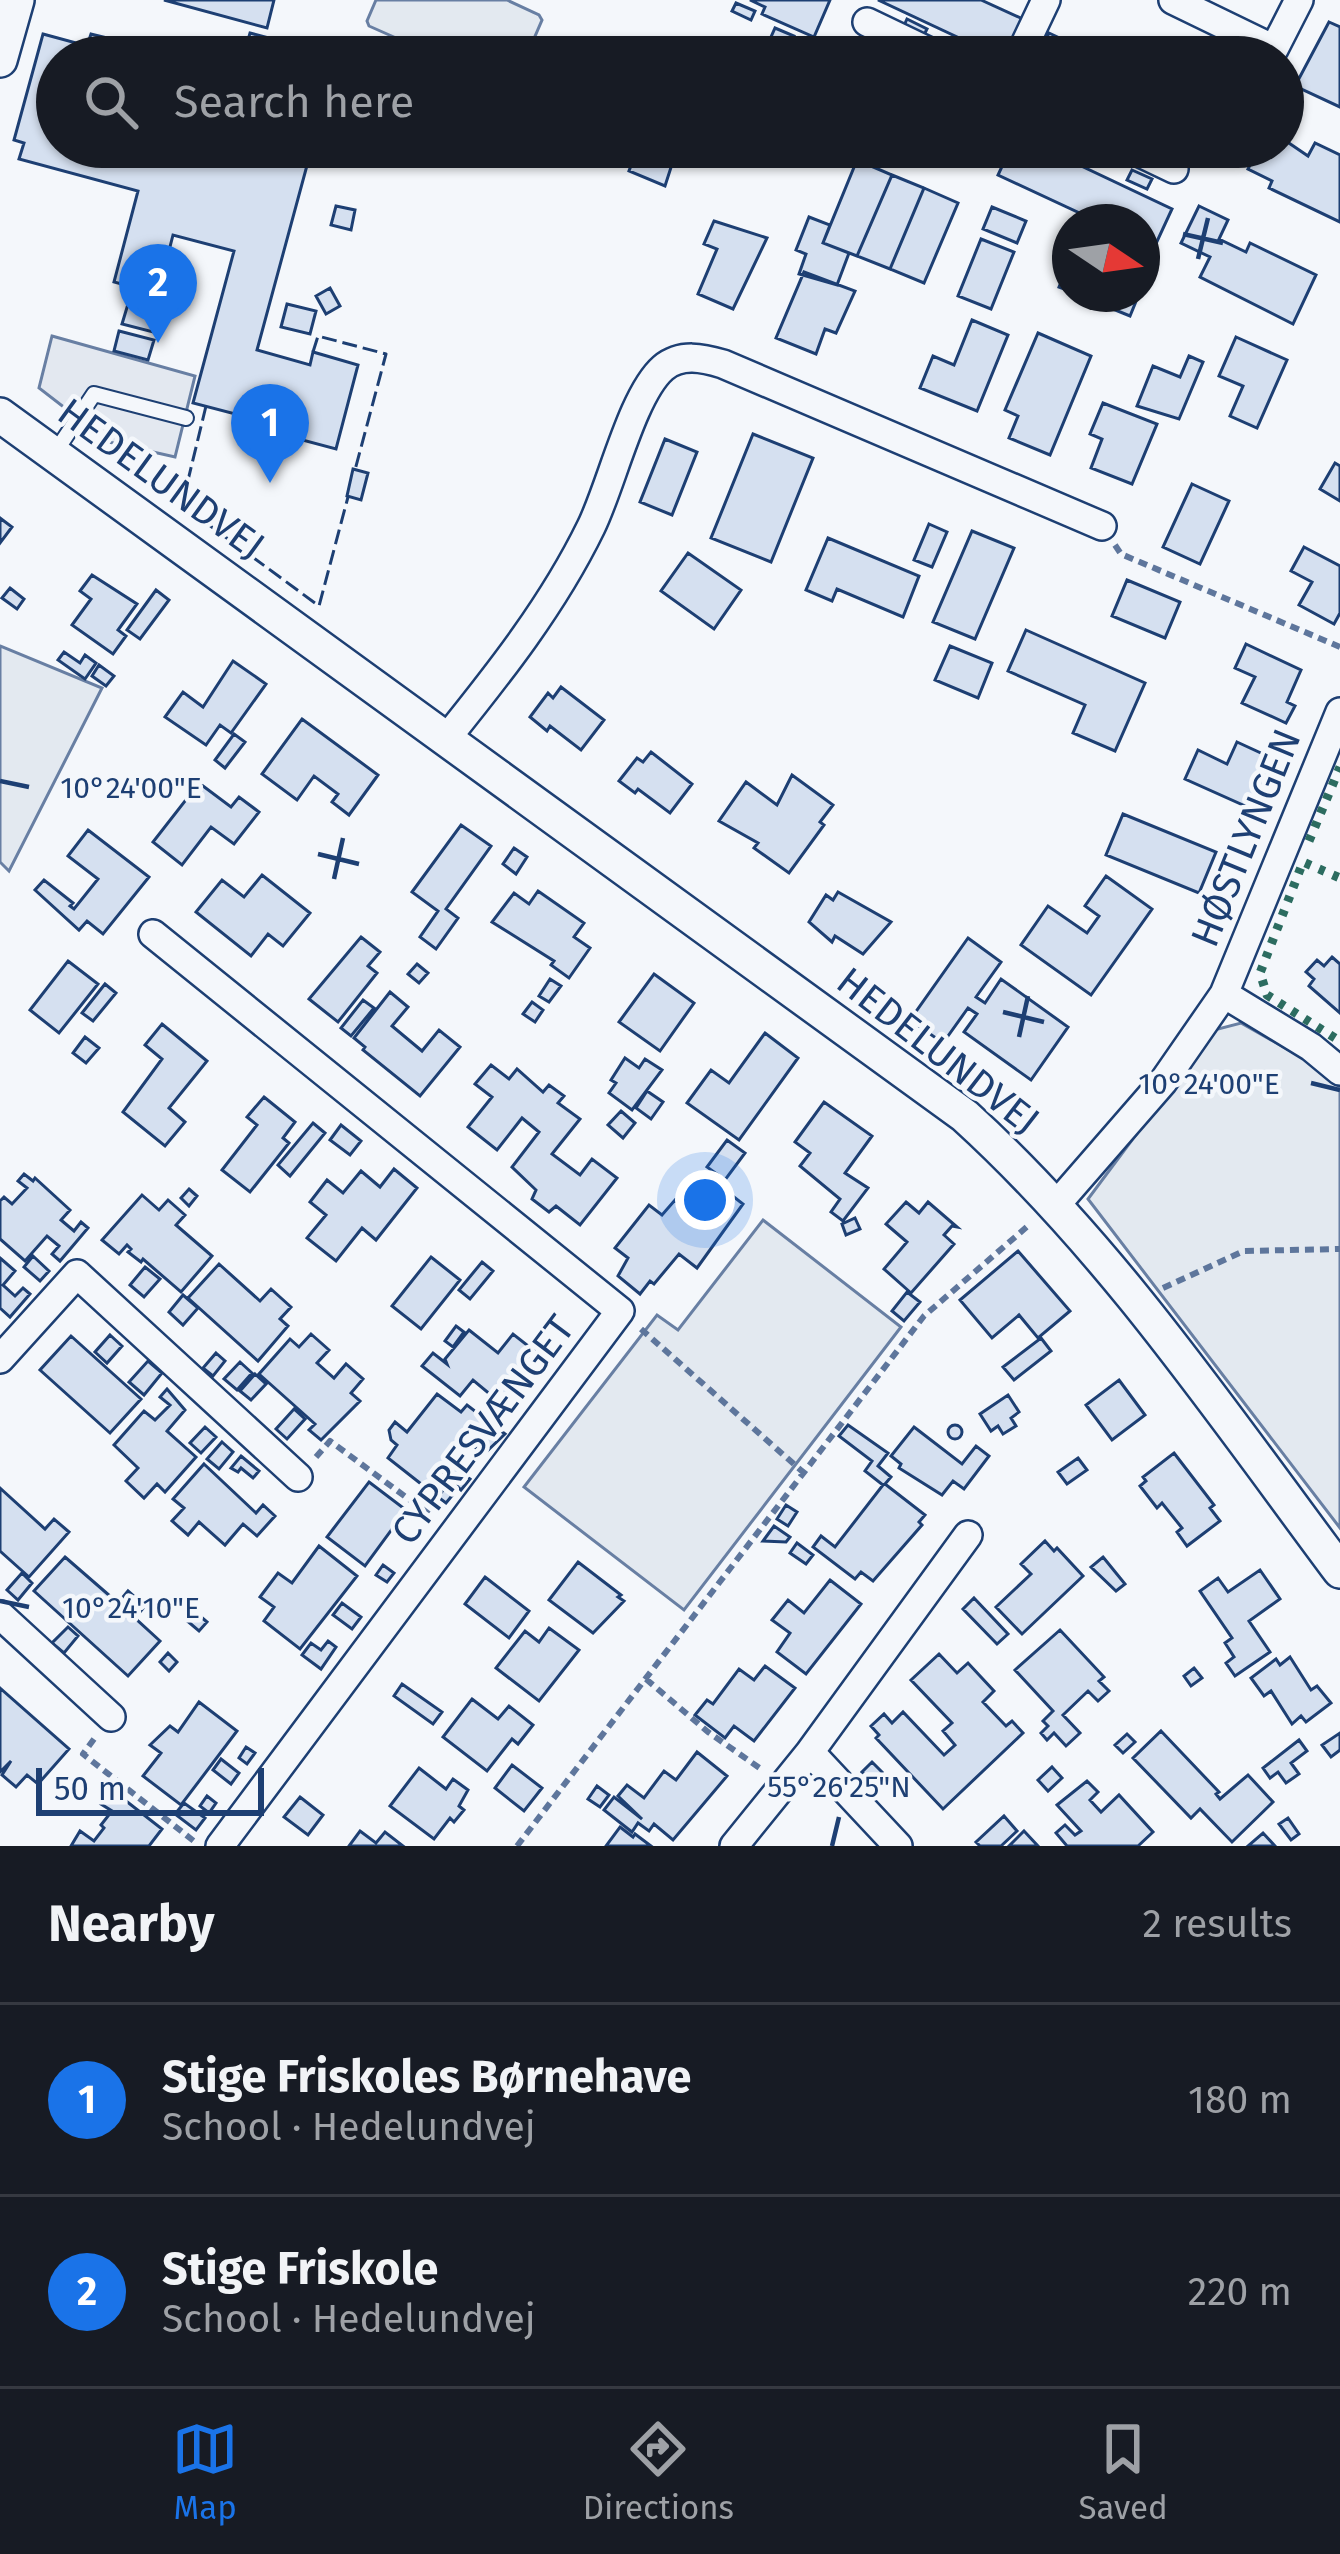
<!DOCTYPE html>
<meta charset="utf-8">
<style>
body{margin:0;font-family:"Fira Sans",sans-serif;background:#242831;color:#f1f3f6}
.compass{position:absolute;left:1052px;top:204px;width:108px;height:108px;border-radius:50%;background:#171b24;box-shadow:0 3px 9px #0004;rotate:103deg}
.scale{position:absolute;left:36px;bottom:30px;width:228px;box-sizing:border-box;padding-left:12px;border:6px solid #1d3f73;border-top:0;font-size:33px;line-height:42px;white-space:nowrap;color:#1d3f73;-webkit-text-stroke:9px #f4f7fb;paint-order:stroke}
.you{position:absolute;left:705px;top:1200px;width:42px;height:42px;margin:-30px;border:9px solid #fff;border-radius:50%;background:#1a73e8;box-shadow:0 0 0 18px #1a73e833}
.badge{display:grid;place-items:center;width:78px;height:78px;border-radius:50%;background:#1a73e8;color:#fff;font-size:39px;font-weight:700}
.pin{position:absolute;translate:-50% -99px;filter:drop-shadow(0 3px 6px #0008)}
.pin::after{content:'';position:absolute;top:63px;width:42px;height:36px;background:inherit;clip-path:polygon(0 0,100% 0,50% 100%)}
.list{margin:0;padding:0;list-style:none}
h2{display:flex;justify-content:space-between;align-items:center;height:156px;margin:0;padding:0 48px;font-size:51px}
h2 small{font-size:39px;font-weight:400;color:#9ea1a6}
.list li{display:grid;grid-template-columns:78px 1fr auto;gap:36px;align-items:center;box-sizing:border-box;height:192px;padding:0 48px;border-top:3px solid #363941}
.list b{display:block;font-size:45px;white-space:nowrap}
.list p{margin:0;font-size:39px;white-space:nowrap;color:#9ea1a6}
.list em{font-size:39px;font-style:normal;color:#9ea1a6}
.icon{flex:none;width:66px;height:66px;fill:none;stroke:currentColor;stroke-width:2;stroke-linecap:round;stroke-linejoin:round}
.map{position:relative;flex:none;width:1340px;height:1846px;overflow:hidden}
.search{position:absolute;background:#171b24;box-shadow:0 3px 9px #0004;left:36px;right:36px;top:36px;height:132px;display:flex;align-items:center;gap:30px;box-sizing:border-box;padding:0 42px;border-radius:66px;color:#9ea1a6;font-size:45px}
.sheet{height:540px;background:#171b24}
nav{display:flex;justify-content:space-around;align-items:center;box-sizing:border-box;height:168px;border-top:3px solid #363941;background:#171b24;font-size:33px;color:#9ea1a6}
nav a{display:grid;justify-items:center;gap:6px}
nav .on{color:#1a73e8}
.map>svg:first-child{display:block}
.green{fill:#e3e9f0;stroke:#687fa3;stroke-width:3}
.parking{fill:#e3e8f0;stroke:#687fa3;stroke-width:3}
.building{fill:#d5e0f0;stroke:#1d3f73;stroke-width:3}
.lines{fill:none;stroke-linecap:round;stroke-linejoin:round}
.service-casing{stroke:#1d3f73;stroke-width:18}
.minor-casing{stroke:#1d3f73;stroke-width:32}
.tertiary-casing{stroke:#1d3f73;stroke-width:38}
.path{stroke:#5e769c;stroke-width:6;stroke-dasharray:9 6;stroke-linecap:butt}
.service{stroke:#f4f7fb;stroke-width:14}
.minor{stroke:#f4f7fb;stroke-width:27}
.tertiary{stroke:#f4f7fb;stroke-width:33}
.hedge{stroke:#2c6c60;stroke-width:9;stroke-dasharray:6 9;stroke-linecap:butt}
.fence{stroke:#1d3f73;stroke-width:3;stroke-dasharray:15 6;stroke-linecap:butt}
.ticks{fill:none;stroke:#1d3f73;stroke-width:4.5}
.labels{text-anchor:middle;dominant-baseline:central;stroke-width:9;stroke-linejoin:round;paint-order:stroke}
.street-label{font-size:39px;fill:#1d3f73;stroke:#f4f7fb}
.ticks-label{font-size:30px;text-anchor:middle;fill:#1d3f73;stroke:#f4f7fb;stroke-width:9;stroke-linejoin:round;paint-order:stroke}
</style>
<div class="map">
<svg width="1340" height="1846" viewBox="0 0 1340 1846">
<rect width="100%" height="100%" fill="#f4f7fb"/>
<path class="green" d="M376,0H507L539,15L542,20L526,57H439L369,26L367,21Z
M0,646L102,688L9,871L0,862Z
M1241,1023L1303,1058L1340,1087V1528L1088,1199L1214,1030Z
M763,1220L901,1327L684,1610L524,1487L657,1315L678,1330Z"/>
<path class="parking" d="M52,336L195,376L175,457L109,442L39,388Z"/>
<path class="building" d="M164,0H274L267,28Z
M750,0H830L814,37L762,14L765,7Z
M878,0H981L1025,20L1007,57H1000Z
M736,3L755,11L751,20L732,11Z
M907,19L927,29L922,39L902,30Z
M1329,22L1340,27V107L1295,86Z
M775,28L794,36L790,45L771,37Z
M250,33L336,56V57H243Z
M1049,33L1100,57H1037Z
M43,34L87,46L91,34L116,40L113,53L127,57H57V147H170L198,155L199,147H312L257,350L310,365L313,352L358,365L336,449L291,437L298,412L244,397L239,415L193,403L234,251L173,235L158,294L114,282L138,191L19,159L24,143L14,140Z
M1283,139L1308,156L1315,143L1340,155V222L1269,188L1272,181L1248,169L1259,147H1283Z
M638,147L655,153L657,148L675,155L665,186L629,171Z
M944,147H989L980,165Z
M1011,147H1041L1172,209L1154,248L1142,242V222H1099L998,175Z
M857,160L892,175L857,256L823,243Z
M1132,170L1152,179L1147,189L1127,180Z
M892,175L924,188L890,269L857,256Z
M924,188L958,203L924,283L890,269Z
M336,206L355,210L351,230L331,225Z
M1199,206L1228,220L1219,239L1246,252L1250,243L1316,275L1293,324L1200,277L1210,257L1181,243Z
M992,207L1026,221L1017,243L983,229Z
M809,217L830,225L823,243L849,253L837,285L799,274L806,254L796,250Z
M714,221L767,238L733,309L698,294L717,249L704,244Z
M981,239L1014,252L991,309L958,296Z
M1070,259V291L1059,287Z
M804,272L855,291L836,333L825,329L816,354L776,338Z
M330,288L340,306L326,314L316,296Z
M1076,294H1139L1130,316Z
M128,304L162,313L157,333L122,324Z
M287,304L316,311L310,334L281,327Z
M972,320L1008,335L977,411L920,388L933,356L954,365Z
M119,331L154,340L148,360L114,351Z
M1038,333L1091,356L1050,455L1009,438L1018,416L1005,410Z
M1236,337L1287,360L1257,428L1230,416L1243,386L1219,376Z
M1189,356L1203,362L1179,419L1137,406L1153,366L1180,377Z
M1103,403L1157,424L1132,484L1091,468L1102,439L1090,434Z
M753,434L813,458L771,562L711,538Z
M665,439L697,452L672,515L640,502Z
M1335,463L1340,466V501L1320,489Z
M353,469L368,473L361,500L347,496Z
M1192,484L1229,501L1200,564L1163,547Z
M0,518L12,527L0,543Z
M929,524L947,532L932,567L914,560Z
M972,531L1014,548L975,639L933,622Z
M828,538L919,576L903,617L837,589L832,601L806,590Z
M1304,547L1340,566V613L1334,624L1299,605L1312,582L1291,571Z
M688,553L741,590L714,629L661,591Z
M92,575L137,604L118,630L126,636L113,654L72,625L91,599L80,591Z
M1127,580L1180,602L1165,638L1112,616Z
M10,588L24,599L17,609L2,598Z
M156,590L169,600L140,639L127,630Z
M1026,630L1145,683L1115,751L1073,733L1085,705L1008,671Z
M1246,644L1301,670L1287,702L1295,706L1286,723L1242,703L1255,677L1235,668Z
M950,646L992,663L978,698L935,680Z
M64,652L80,663L85,655L96,663L85,679L58,660Z
M233,661L266,684L231,733L220,725L206,745L165,717L183,692L203,707Z
M99,665L114,676L106,686L92,676Z
M561,687L604,720L581,750L550,726L547,731L530,717L548,693L553,698Z
M302,719L378,775L349,815L332,802L338,794L314,776L297,800L262,774Z
M234,734L245,742L225,768L215,760Z
M1237,742L1274,759L1252,809L1185,779L1198,750L1227,764Z
M651,752L692,784L670,813L638,789L635,793L619,781L637,758L643,762Z
M792,775L833,805L820,822L824,825L789,873L754,848L758,843L719,821L746,782L777,805Z
M199,783L231,807L239,797L259,812L234,844L211,827L182,865L153,842Z
M1123,814L1216,852L1199,893L1106,855Z
M461,825L491,846L446,909L458,918L436,949L420,937L438,911L412,892Z
M88,830L149,877L103,934L87,921L79,930L35,890L44,880L73,903L70,906L74,909L98,879L68,856Z
M514,848L527,857L516,874L503,864Z
M262,875L310,913L283,946L268,934L251,956L196,912L222,880L244,897Z
M1106,876L1152,909L1091,995L1021,945L1048,906L1087,933L1099,916L1085,906Z
M538,891L584,923L574,937L590,948L569,978L551,965L554,961L492,922L514,893L529,904Z
M838,892L891,922L863,954L835,936L832,942L809,922L826,895L833,900Z
M361,937L380,952L368,966L377,973L338,1022L309,999Z
M968,938L1001,962L976,997L985,1003L1001,979L1068,1027L1031,1080L964,1032L977,1014L968,1008L943,1043L910,1020Z
M1332,957L1340,964V1013L1309,986L1314,979L1306,972L1317,960L1324,966Z
M68,961L98,984L59,1033L30,1010Z
M417,964L428,973L419,983L408,974Z
M654,974L694,1003L660,1051L619,1022Z
M550,979L561,986L549,1002L539,996Z
M105,984L116,993L93,1021L82,1013Z
M390,992L408,1007L392,1026L422,1051L439,1030L460,1047L420,1096L363,1050L365,1047L354,1038Z
M363,1000L374,1008L351,1036L341,1028Z
M532,1002L543,1010L535,1022L523,1014Z
M162,1024L207,1061L169,1108L185,1122L165,1146L123,1112L162,1059L145,1045Z
M765,1033L798,1058L739,1140L687,1103L711,1070L729,1083Z
M85,1037L99,1048L86,1063L73,1053Z
M625,1058L639,1068L645,1059L662,1070L632,1110L609,1093L616,1083L611,1080Z
M491,1065L509,1079L517,1069L543,1092L549,1085L564,1096L558,1103L580,1119L552,1154L580,1175L592,1159L617,1178L580,1225L556,1206L549,1212L532,1199L536,1190L512,1167L539,1132L522,1118L497,1150L468,1127L492,1097L475,1084Z
M647,1091L663,1102L651,1119L636,1108Z
M264,1097L295,1122L283,1138L289,1143L250,1192L222,1170L257,1125L247,1117Z
M824,1102L872,1136L845,1173L868,1188L843,1221L831,1212L840,1199L800,1166L810,1153L795,1142Z
M621,1111L635,1123L623,1138L608,1125Z
M313,1123L325,1133L290,1176L278,1165Z
M341,1125L361,1141L350,1155L330,1140Z
M727,1140L745,1153L725,1180L707,1167Z
M394,1169L417,1188L376,1240L362,1228L336,1261L307,1238L326,1215L310,1202L327,1180L343,1193L361,1171L380,1187Z
M24,1174L33,1181L35,1178L70,1210L61,1220L74,1231L81,1222L88,1228L60,1261L52,1254L59,1246L47,1236L25,1261L0,1239V1201L4,1197L12,1204L27,1188L18,1181Z
M189,1189L197,1196L189,1206L181,1198Z
M725,1190L743,1204L697,1268L679,1254L654,1284L650,1281L640,1294L618,1276L628,1258L615,1248L649,1205L662,1215L675,1200L684,1207L694,1193L712,1207Z
M142,1195L159,1210L168,1200L185,1215L176,1225L212,1256L181,1292L143,1259L141,1262L128,1252L131,1249L127,1245L119,1254L102,1240Z
M906,1202L919,1213L928,1202L957,1227L952,1226L944,1235L954,1244L911,1293L884,1269L907,1242L886,1224Z
M855,1218L860,1229L846,1235L842,1224Z
M1018,1251L1070,1311L1038,1338L1019,1315L992,1338L960,1300Z
M33,1256L49,1271L40,1281L24,1267Z
M431,1257L460,1280L421,1329L392,1306Z
M0,1258L15,1271L3,1285L15,1296L23,1288L30,1294L10,1317L0,1308Z
M482,1262L493,1271L470,1299L459,1290Z
M219,1264L260,1301L271,1289L291,1307L280,1319L288,1326L258,1361L188,1298Z
M145,1267L160,1279L144,1297L130,1285Z
M907,1292L920,1302L904,1321L892,1311Z
M183,1295L198,1308L183,1325L169,1312Z
M456,1326L464,1332L453,1347L445,1341Z
M469,1330L498,1353L513,1334L541,1356L503,1405L473,1380L460,1396L422,1366L433,1353L447,1364L445,1359Z
M311,1334L329,1350L317,1363L334,1378L346,1364L363,1379L351,1393L360,1401L321,1440L309,1430L315,1424L259,1374L290,1339L299,1347Z
M110,1335L122,1346L107,1363L95,1352Z
M71,1336L141,1399L110,1433L40,1370Z
M1041,1338L1051,1351L1014,1380L1003,1367Z
M216,1353L225,1361L213,1376L203,1368Z
M148,1361L162,1373L144,1395L129,1382Z
M240,1362L252,1373L237,1390L224,1379Z
M255,1374L266,1384L251,1400L240,1391Z
M1119,1380L1145,1415L1112,1440L1086,1405Z
M167,1389L185,1410L167,1431L196,1457L165,1492L157,1484L144,1498L126,1481L138,1468L114,1445L144,1411L155,1420L170,1405L160,1397Z
M437,1394L461,1412L467,1405L505,1434L484,1454L476,1448L484,1439L469,1428L445,1460L470,1479L461,1490L439,1468L425,1487L388,1458L397,1445L391,1440L389,1430L395,1422L407,1432Z
M1008,1395L1019,1412L1011,1418L1016,1426L1003,1434L998,1426L991,1431L980,1414Z
M294,1409L305,1419L287,1439L276,1429Z
M948 1432a7 7 0 1 1 14 0a7 7 0 1 1-14 0Z
M848,1425L888,1453L878,1466L891,1477L885,1484L925,1515L919,1522L922,1525L873,1581L861,1572L855,1579L813,1547L821,1536L835,1547L883,1485L865,1471L872,1461L839,1436Z
M205,1427L216,1437L201,1453L190,1443Z
M914,1427L962,1464L976,1446L989,1456L964,1489L953,1481L942,1495L899,1468L901,1464L891,1456Z
M222,1442L233,1452L219,1469L207,1459Z
M1174,1453L1214,1505L1210,1508L1220,1521L1187,1546L1177,1532L1182,1528L1162,1503L1157,1508L1140,1486L1146,1481L1143,1477Z
M241,1456L259,1471L253,1478L241,1468L238,1472L231,1468Z
M1078,1458L1087,1470L1067,1484L1058,1472Z
M204,1464L256,1513L263,1505L275,1516L257,1536L243,1524L225,1545L199,1522L188,1535L172,1521L184,1508L173,1499Z
M369,1482L406,1510L365,1566L327,1537Z
M446,1486L455,1492L446,1503L438,1497Z
M0,1488L45,1529L54,1519L69,1532L29,1577L0,1551Z
M786,1505L797,1512L788,1526L777,1519Z
M774,1526L790,1537L786,1542L763,1541Z
M1045,1541L1054,1551L1057,1548L1083,1576L1022,1634L996,1607L1031,1574L1021,1564Z
M797,1543L813,1555L806,1564L790,1553Z
M319,1546L357,1576L300,1649L264,1621L274,1607L260,1597L278,1573L292,1583Z
M65,1557L118,1603L128,1591L145,1606L135,1618L160,1641L128,1676L34,1591Z
M1103,1557L1125,1584L1116,1591L1091,1567Z
M578,1562L621,1595L618,1597L624,1601L593,1633L549,1600Z
M383,1565L394,1573L387,1582L376,1575Z
M1260,1570L1280,1599L1249,1621L1270,1652L1235,1676L1226,1663L1234,1657L1225,1643L1232,1638L1200,1591L1218,1578L1228,1592Z
M22,1573L32,1583L18,1600L7,1590Z
M485,1577L529,1611L509,1638L465,1604Z
M830,1580L861,1604L806,1674L777,1652L790,1633L772,1620L788,1600L804,1613Z
M974,1598L1008,1634L997,1644L963,1609Z
M342,1603L361,1617L352,1629L333,1615Z
M193,1610L207,1622L199,1631L185,1619Z
M68,1627L78,1636L64,1653L52,1643Z
M549,1628L579,1650L539,1701L496,1668L525,1631L539,1642Z
M1060,1630L1104,1677L1099,1681L1109,1691L1098,1701L1088,1691L1063,1715L1080,1733L1066,1746L1054,1733L1047,1740L1041,1733L1048,1726L1043,1721L1053,1711L1015,1670Z
M328,1641L336,1647L321,1669L302,1655L311,1643L321,1650Z
M168,1653L177,1662L169,1671L160,1662Z
M939,1654L957,1673L968,1663L994,1691L983,1702L1006,1726L1012,1721L1023,1733L943,1809L876,1738L879,1735L871,1726L884,1714L892,1723L903,1712L944,1755L955,1745L943,1731L952,1723L911,1680Z
M1290,1657L1311,1690L1317,1686L1331,1703L1306,1722L1301,1716L1292,1724L1271,1691L1264,1696L1251,1678L1276,1659L1280,1665Z
M765,1666L795,1688L754,1741L734,1726L725,1738L695,1715L707,1700L713,1704L739,1669L754,1680Z
M1194,1668L1202,1678L1191,1686L1184,1676Z
M402,1684L442,1712L433,1724L394,1696Z
M0,1688L69,1749L38,1784L27,1775L16,1787L2,1775L11,1761L0,1772Z
M472,1699L498,1719L509,1706L533,1725L518,1744L512,1739L487,1771L443,1737Z
M199,1702L237,1731L181,1805L143,1776L161,1753L150,1745L170,1726L178,1732Z
M1161,1731L1219,1792L1216,1794L1220,1799L1248,1775L1273,1802L1232,1842L1200,1809L1191,1818L1133,1758Z
M1340,1733V1750L1331,1757L1322,1745Z
M1127,1734L1135,1742L1123,1753L1115,1745Z
M1299,1740L1307,1751L1291,1763L1299,1774L1286,1783L1278,1772L1270,1778L1263,1768Z
M246,1747L255,1753L247,1764L239,1758Z
M697,1752L727,1776L673,1840L654,1824L649,1831L638,1823L632,1832L604,1810L614,1797L642,1819L618,1796L627,1785L644,1798L664,1771L676,1780Z
M221,1759L239,1773L231,1784L213,1770Z
M872,1762L882,1772L873,1782L862,1772Z
M512,1765L542,1788L524,1811L495,1788Z
M1052,1767L1062,1778L1048,1791L1038,1780Z
M419,1768L446,1789L453,1779L468,1790L459,1806L464,1810L454,1822L450,1818L434,1839L390,1806Z
M1087,1781L1098,1792L1090,1800L1101,1812L1119,1795L1153,1832L1138,1846H1067L1056,1833L1065,1825L1075,1835L1081,1831L1057,1805Z
M597,1786L609,1795L600,1807L588,1799Z
M112,1790L162,1829L149,1846H71L80,1831L94,1841L104,1828L101,1825L112,1811L101,1804Z
M207,1796L216,1803L209,1813L200,1806Z
M300,1797L323,1815L308,1835L284,1817Z
M184,1803L205,1818L196,1830L175,1814Z
M1004,1816L1017,1831L1001,1846H980L976,1842Z
M1288,1818L1299,1834L1291,1840L1279,1824Z
M620,1827L633,1837L635,1834L651,1846H606Z
M360,1831L376,1843L385,1832L403,1846H349Z
M1024,1831L1038,1846H1009Z
M1263,1833L1275,1846H1248Z"/>
<g class="lines">
<defs>
<path id="service" d="M54,454L94,394L186,418"/>
<path id="minor" d="M1173,0L1274,49L1299,0
M867,22L940,57
M1019,57L1046,0
M1128,147L1174,169
M446,739C500,672 553,605 591,527C611,487 632,395 663,368C681,353 703,358 723,364L1102,526
M153,934L620,1311L220,1846
M1224,994L1311,1047L1340,1071
M1056,1205L1163,1082L1224,994L1340,712
M0,1359L77,1274L298,1477
M0,1615L111,1717
M810,1752L968,1535
M734,1846L810,1752L898,1846"/>
<path id="tertiary" d="M0,60L17,0
M0,415L965,1116C1111,1249 1222,1413 1340,1571"/>
</defs>
<use href="#service" class="service-casing"/>
<use href="#minor" class="minor-casing"/>
<use href="#tertiary" class="tertiary-casing"/>
<path class="path" d="M1115,545L1121,554L1340,647
M1163,1288L1244,1251L1340,1249
M641,1329L804,1473
M316,1457L330,1441L433,1517
M646,1679L708,1732L761,1769
M94,1739L83,1754L195,1842
M517,1846L924,1316L1029,1225"/>
<use href="#service" class="service"/>
<use href="#minor" class="minor"/>
<use href="#tertiary" class="tertiary"/>
<path class="hedge" d="M1309,841L1340,767
M1335,1038L1267,995L1260,973L1303,862L1340,878"/>
<path class="fence" d="M313,352L318,336L386,354L355,470
M206,406L182,505L319,606L348,497"/>
</g>
<path class="ticks" d="M1183,234L1223,243M1198,259L1208,218M0,781L29,787M318,854L359,864M334,879L343,838M1003,1012L1044,1022M1019,1037L1028,996M1311,1083L1340,1090M0,1601L29,1607M832,1846L839,1817"/>
<g class="labels">
<g class="street-label">
<text transform="translate(161 479) rotate(36)">HEDELUNDVEJ</text>
<text transform="translate(1246 838) rotate(-68)">HØSTLYNGEN</text>
<text transform="translate(938 1051) rotate(38)">HEDELUNDVEJ</text>
<text transform="translate(483 1430) rotate(-53)">CYPRESVÆNGET</text>
</g>
</g>
<g class="ticks-label">
<text x="131" y="798">10°24'00"E</text>
<text x="1209" y="1094">10°24'00"E</text>
<text x="131" y="1618">10°24'10"E</text>
<text x="839" y="1797">55°26'25"N</text>
</g>
</svg>
<svg class="compass" viewBox="-18 -18 36 36"><path d="M0-13l5 13h-10z" fill="#e53935"/><path d="M0 13l5-13h-10z" fill="#9ea1a6"/></svg>
<div class="scale">50 m</div>
<div class="you"></div>
<div class="pin badge" style="left:270px;top:483px">1</div>
<div class="pin badge" style="left:158px;top:343px">2</div>
<div class="search"><svg class="icon" aria-label="search" viewBox="0 0 24 24"><circle cx="10" cy="10" r="6"/><path d="M15 15l6 6"/></svg>Search here</div>
</div>
<section class="sheet">
<h2>Nearby<small>2 results</small></h2>
<ul class="list">
<li><span class="badge">1</span><div><b>Stige Friskoles Børnehave</b><p>School · Hedelundvej</p></div><em>180 m</em></li>
<li><span class="badge">2</span><div><b>Stige Friskole</b><p>School · Hedelundvej</p></div><em>220 m</em></li>
</ul>
</section>
<nav>
<a class="on"><svg class="icon" aria-label="map" viewBox="0 0 24 24"><path d="M3 6l6-2 6 2 6-2v14l-6 2-6-2-6 2zM9 4v14M15 6v14"/></svg>Map</a>
<a><svg class="icon" aria-label="directions" viewBox="0 0 24 24"><path d="M12 3l9 9-9 9-9-9zM9 14v-3h6M13 9l2 2-2 2"/></svg>Directions</a>
<a><svg class="icon" aria-label="saved" viewBox="0 0 24 24"><path d="M7 4h10v16l-5-4-5 4z"/></svg>Saved</a>
</nav>
